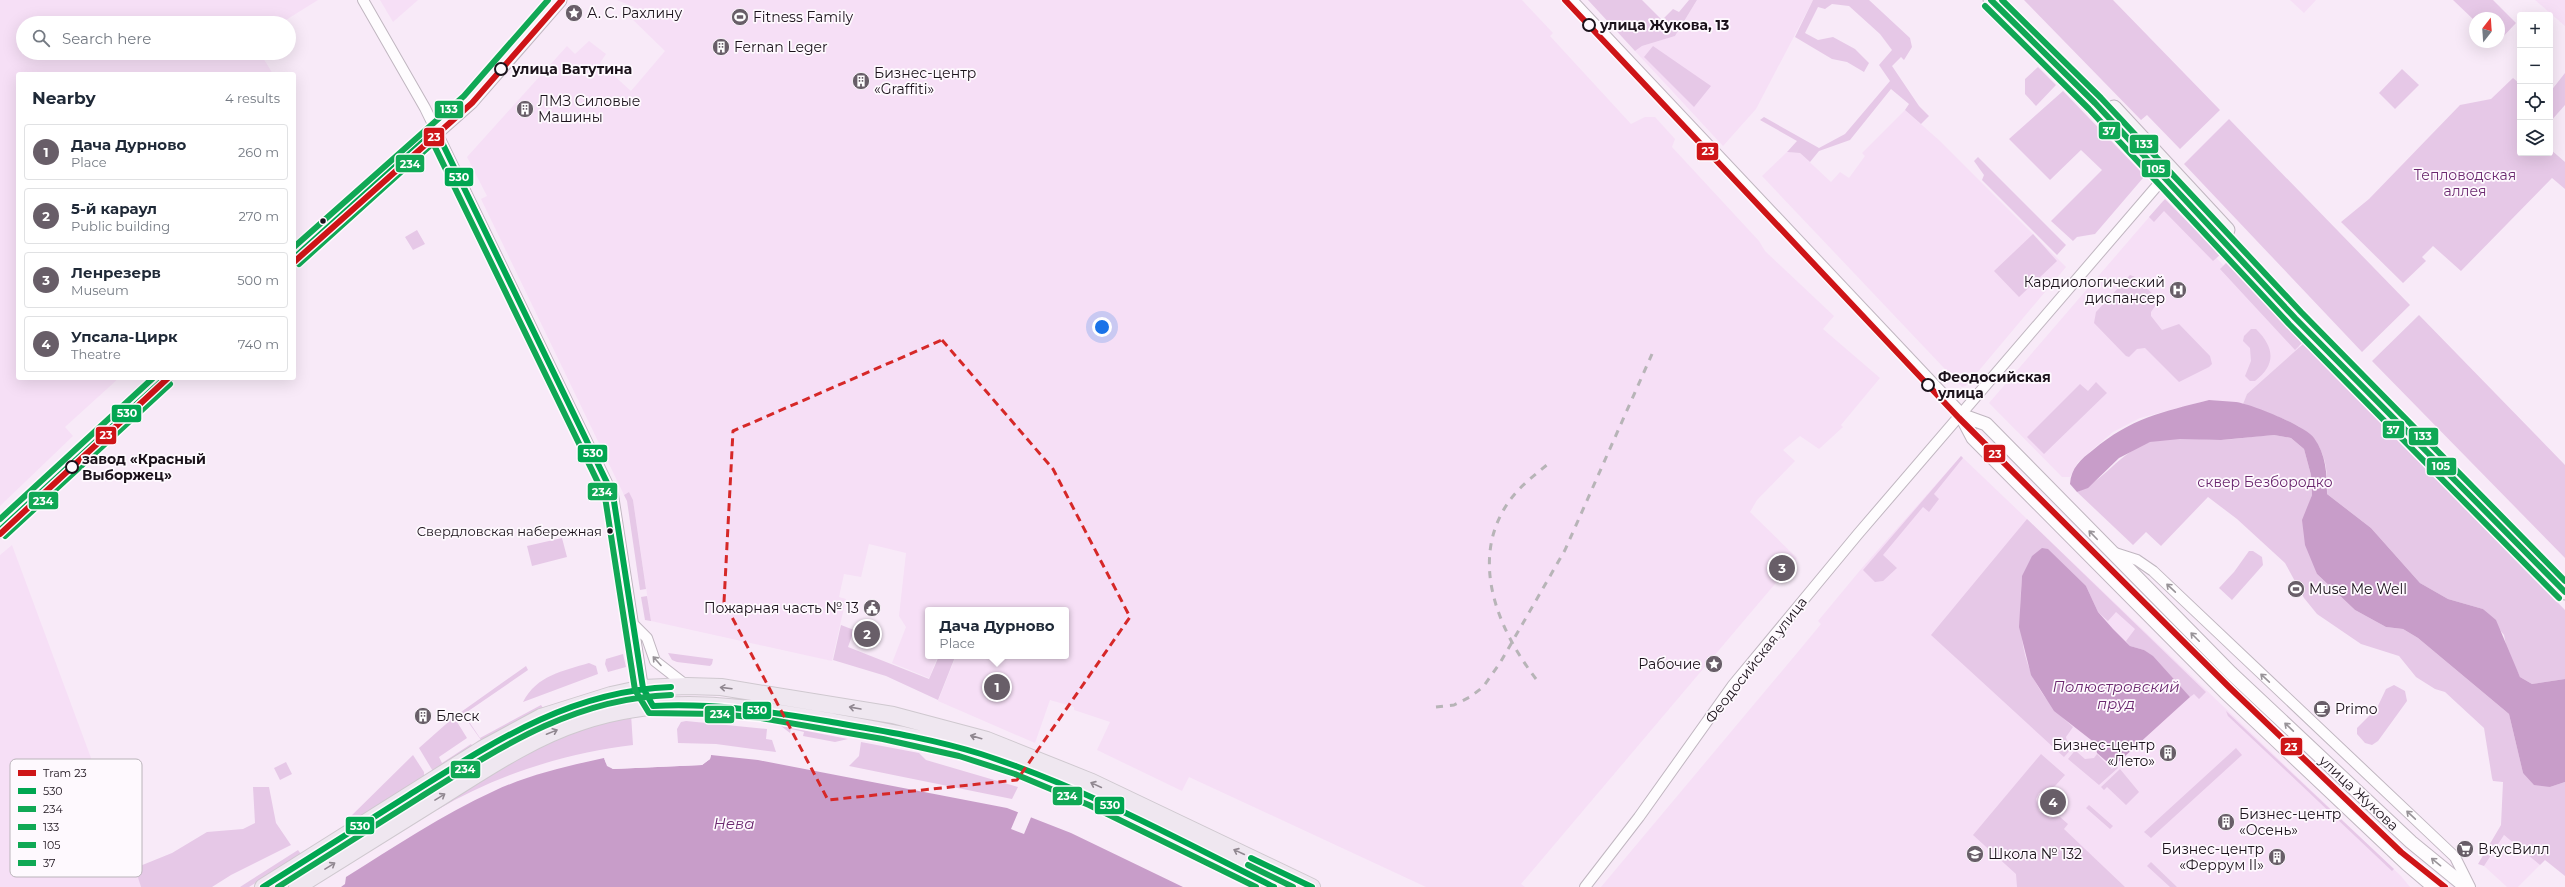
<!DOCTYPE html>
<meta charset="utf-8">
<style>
body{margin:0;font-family:Montserrat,sans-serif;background:#f6f6f7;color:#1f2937}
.controls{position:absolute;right:12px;top:12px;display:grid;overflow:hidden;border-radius:4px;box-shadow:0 4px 16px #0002}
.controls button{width:36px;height:36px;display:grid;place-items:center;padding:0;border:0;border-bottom:1px solid #e0e1e3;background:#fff;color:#1f2937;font:20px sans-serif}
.compass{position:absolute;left:2469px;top:12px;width:36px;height:36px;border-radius:50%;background:#fff;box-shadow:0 4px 16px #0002;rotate:17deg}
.you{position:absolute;left:1102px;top:327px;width:14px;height:14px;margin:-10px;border:3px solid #fff;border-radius:50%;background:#1a73e8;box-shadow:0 0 0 6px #1a73e833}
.badge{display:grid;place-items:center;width:26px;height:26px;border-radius:50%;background:#685e68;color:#fff;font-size:13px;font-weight:700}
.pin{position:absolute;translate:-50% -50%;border:2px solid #fff;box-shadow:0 1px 4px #0006}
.popup{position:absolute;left:925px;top:607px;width:144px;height:52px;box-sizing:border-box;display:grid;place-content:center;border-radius:4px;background:#fff;filter:drop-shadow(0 1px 3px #0005);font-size:13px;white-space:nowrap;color:#747a83}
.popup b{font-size:15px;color:#1f2937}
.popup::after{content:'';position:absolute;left:50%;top:100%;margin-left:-8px;border:8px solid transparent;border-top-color:#fff}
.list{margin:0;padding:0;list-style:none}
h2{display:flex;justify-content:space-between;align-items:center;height:52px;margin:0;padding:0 16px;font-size:17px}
h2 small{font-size:13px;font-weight:400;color:#747a83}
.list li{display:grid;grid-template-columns:26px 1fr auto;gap:12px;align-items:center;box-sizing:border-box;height:56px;margin:0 8px 8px;padding:0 8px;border:1px solid #e0e1e3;border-radius:4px}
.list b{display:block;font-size:15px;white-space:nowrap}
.list p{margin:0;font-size:13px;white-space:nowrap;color:#747a83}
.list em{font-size:13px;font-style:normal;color:#747a83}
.icon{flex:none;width:22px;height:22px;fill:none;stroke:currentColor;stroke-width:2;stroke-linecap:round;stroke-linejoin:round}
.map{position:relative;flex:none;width:2565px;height:887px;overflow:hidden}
.search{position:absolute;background:#fff;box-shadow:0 4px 16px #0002;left:16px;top:16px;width:280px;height:44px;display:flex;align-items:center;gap:10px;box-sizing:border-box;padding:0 14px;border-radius:22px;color:#747a83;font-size:15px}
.panel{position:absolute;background:#fff;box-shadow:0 4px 16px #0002;left:16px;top:72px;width:280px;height:308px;border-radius:4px}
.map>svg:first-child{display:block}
.built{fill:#f6dff6}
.green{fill:#e6c8e7}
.water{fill:#c89dc9}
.pier{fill:#f8eaf8}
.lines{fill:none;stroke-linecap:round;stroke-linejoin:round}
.minor-casing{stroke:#c0b6c0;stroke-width:12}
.tertiary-casing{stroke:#c0b6c0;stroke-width:15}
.secondary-casing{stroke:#c0b6c0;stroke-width:17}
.primary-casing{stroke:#cfc8cf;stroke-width:18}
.minor{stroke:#fefcfe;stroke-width:10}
.tertiary{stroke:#fefcfe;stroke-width:13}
.secondary{stroke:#f6f2f7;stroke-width:15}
.primary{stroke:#efe7f0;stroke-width:16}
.rail{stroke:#b7b4b7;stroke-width:3;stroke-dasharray:7 7;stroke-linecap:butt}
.bus-1-casing{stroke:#fef9fe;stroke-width:9}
.bus-2-casing{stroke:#fef9fe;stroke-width:9}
.bus-3-casing{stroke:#fef9fe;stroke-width:9}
.bus-4-casing{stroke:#fef9fe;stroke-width:9}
.bus-5-casing{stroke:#fef9fe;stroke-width:9}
.bus-1{stroke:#00a651;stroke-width:6}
.bus-2{stroke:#10a855;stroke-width:6}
.bus-3{stroke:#10a855;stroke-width:6}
.bus-4{stroke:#10a855;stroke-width:6}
.bus-5{stroke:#10a855;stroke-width:6}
.tram-1-casing{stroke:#fef9fe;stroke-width:9}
.tram-1{stroke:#ce1417;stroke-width:6}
.oneway{stroke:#989398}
.oneway2{stroke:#908790}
.marked{fill:none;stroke:#d62828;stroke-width:3;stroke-dasharray:8 5;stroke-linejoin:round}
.stop-dot{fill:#fef9fe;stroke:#1b121b;stroke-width:2}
.bus-dot{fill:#1b121b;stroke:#fef9fe;stroke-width:1.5}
.labels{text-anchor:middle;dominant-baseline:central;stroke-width:3.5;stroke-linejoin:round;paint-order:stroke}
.bus-label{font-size:13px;fill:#1b121b;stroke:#fef9fe;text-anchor:end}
.poi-label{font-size:14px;fill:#1b121b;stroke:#fef9fe;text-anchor:start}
.stop-label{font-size:14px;font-weight:bold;fill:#1b121b;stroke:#fef9fe;text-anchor:start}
.park-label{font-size:14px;fill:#6b286f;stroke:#fef9fe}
.street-label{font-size:14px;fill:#1b121b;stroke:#fef9fe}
.water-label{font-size:15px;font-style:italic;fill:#6b286f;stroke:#fef9fe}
.key{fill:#fef9fe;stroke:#bab4ba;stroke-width:1}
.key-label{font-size:11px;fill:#1b121b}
.line-badge{stroke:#fef9fe;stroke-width:1.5}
.badge-label{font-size:11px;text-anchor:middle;font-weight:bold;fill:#fff}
</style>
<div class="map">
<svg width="2565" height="887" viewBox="0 0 2565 887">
<rect width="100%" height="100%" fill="#f8eaf8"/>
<path class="built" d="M0,0H318L281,23H23V53H260L273,74H18V378H119L65,427L73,436L0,506Z
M380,0H418L393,22Z
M617,0H1522L1553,33L1550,36L1631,124L1645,117H1655L1675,139L1672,147L1759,241L1765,251L1834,316L1823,329L1880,378L1841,425L1843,427L1819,449L1800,436L1783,450L1795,461L1757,500L1750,512L1797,558L1521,884L1525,887H1426L1189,777L1182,791L1097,750L1110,722L1074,710V707L1050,700L1035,743L938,701L956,656H1066V610H928V656H938L929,678L892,663L906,627L899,616L906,553L869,544L861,577L844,574L839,597L846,599L832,661L651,621L633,500L629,492L624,495L481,199L487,196L467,157L567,46L575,54L589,41L606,54L600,63L631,91L665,51L628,15L634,7Z
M1697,0H1813L1756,109L1723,146L1635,51L1642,46L1675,36Z
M2290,0H2316L2304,13Z
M2535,0H2565V26Z
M1905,110L1940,141L2066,267L1966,386L1962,387L1762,176L1787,152L1800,153L1831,182L1840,172L1849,178L1865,156L1862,153Z
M2163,201L2300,347L2247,394L2243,404L2209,400L2140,418L2113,432L2078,462L2070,477H2062L1989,403Z
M1961,456L2401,876L2410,887H1601L1797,653L1821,624L1818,621L1862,568Z
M12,545L110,809L135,857L141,887H0V555Z
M2504,835L2540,865L2518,887H2507L2484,866Z"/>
<path class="green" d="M1588,0H1642L1662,20L1673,9L1679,12L1689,0H1697L1675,36L1642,46L1635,51Z
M1813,0H1869L1910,38L1912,47L1904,60L1901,57L1892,66L1919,106L1929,116L1921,124L1905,110L1909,104L1891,89L1850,140L1819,151L1810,162L1800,153L1787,152L1797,141L1760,120L1764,117L1819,148L1845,134L1890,81L1879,65L1892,50L1880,34L1849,6L1832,4L1825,9L1818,7L1805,33L1818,40L1833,37L1855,49L1869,63L1864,72L1847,62L1832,59L1795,37Z
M2024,0H2113L2220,110L2180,149L2147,115L2141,120Z
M2453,0H2493L2516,23L2499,41V18H2475V21Z
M1653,46L1711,86L1694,107L1644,57Z
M2038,67L2056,85L2036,106L2025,94V79Z
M2402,69L2419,85L2395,109L2379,93Z
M2565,73V105L2550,122V92Z
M2513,78L2520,84V153H2550V149L2565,162V189L2552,178L2461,271L2433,246L2422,257L2426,261L2403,283L2341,222L2369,199L2460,105L2491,99Z
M2063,91L2143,174V178L2095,234L2077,237L2073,241L2051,221L2102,170L2081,150L2050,180L2009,139Z
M2229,119L2410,305L2362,352L2184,164Z
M1978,157L2066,245L2057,255L1982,180L1984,175L1974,161Z
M2165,199L2220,255L2213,261L2164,211L2154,222L2149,217Z
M417,230L425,244L413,250L405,237Z
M2033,234L2057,261L2019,297L1994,271Z
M2227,262L2302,343L2295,350L2220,269Z
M2130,275L2135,277L2157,298L2158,302L2151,312V316L2162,330L2179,324L2210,356L2212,364L2209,367L2179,382L2145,348L2137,349L2129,357L2126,356L2094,323L2096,312Z
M2419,315L2565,465V558L2372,361Z
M2251,329H2256C2274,347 2277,364 2255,381H2250L2245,376L2251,361L2250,348L2243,341L2244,336Z
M2303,344L2565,610V679L2532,684L2520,677L2507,650L2504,635L2483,609L2448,599L2420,583L2371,528L2327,494C2331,428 2294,423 2243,404L2247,394Z
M2096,382L2107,393L2044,454L2027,437L2080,384L2088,391Z
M2274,435L2291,438L2304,449L2311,475L2312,495L2308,507L2317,574L2355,610L2386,627L2403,629L2418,638L2509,714L2523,773L2550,787L2565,782V876L2545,860L2540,865L2504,835L2484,866L2478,864L2501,825L2503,782L2493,781L2492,778L2484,728L2445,692L2435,689L2416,677L2399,656L2361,644L2317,614L2304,598L2285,563L2237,519L2208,497L2161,546L2146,532L2133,545L2077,492C2104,481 2119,453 2149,442C2171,435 2198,440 2220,440C2238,439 2256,436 2274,435Z
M1961,456L1963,458L1934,494L1939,499L1929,512L1923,507L1883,555L1897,568L1883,581L1875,582L1863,570Z
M629,492L633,500L646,589L640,590L627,501L624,495Z
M2027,519L2206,692L2199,699L2194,694L2190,697L2144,650L2130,646L2126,641L2135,629L2116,612L2108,621L2098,612L2086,586L2022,576C2017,641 2021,682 2073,727L2066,737L2067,741L2075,745L2064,757L1931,635Z
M562,538L567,557L532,566L527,546Z
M2249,551H2253L2262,557L2263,565L2232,600L2219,588L2234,572Z
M647,596L651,621L645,620L641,597Z
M841,625L854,630L848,647L929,679L939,656L955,657L938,700L886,676L833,660Z
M668,653L713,659L712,664L710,666L677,662L672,660Z
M623,654L626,667L608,672L605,664L606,659Z
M589,663L596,666L598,674L523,702C537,675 563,671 589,663Z
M526,666L528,670L464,714L480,738L541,705L543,708L481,740L461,712Z
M2394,685L2405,691L2407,701L2378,741L2372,745L2365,743L2357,734V728L2377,708L2386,689Z
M2226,711L2394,869L2392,871L2228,716Z
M631,714L633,745C564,753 497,775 437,810L434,806L544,741Z
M454,717L467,738L439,757L442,763L471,744L474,748L434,773L419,748Z
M686,721L767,729L766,739L772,740L776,752L716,744L678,743L677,729L681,722Z
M781,726L848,739L835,742L803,736L804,732L791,729L790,733Z
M861,742L919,753L926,760L1018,787L1012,799L849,766L859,756Z
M2077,748H2079L2077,752L2085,759L2094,758L2097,754L2112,769L2116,765L2118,768L2099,785L2068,759Z
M2236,748L2242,755L2151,838L2144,832Z
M2041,754L2065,775L2055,786L2039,793L2036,799L2039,811L2050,818L2060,817L2068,824L2064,829L2125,887H2017L2016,874L1973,835Z
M413,755L424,772V777L349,826L346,821Z
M286,762L292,774L280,780L274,768Z
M2120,769L2139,792L2126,805L2107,787L2104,790L2101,787Z
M253,787H269L276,823L291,845L231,875L212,887H141L135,868L172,853L207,832L243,829L255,823Z
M2089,805L2113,826L2110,829L2086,808Z
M298,850L301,854L249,887H240Z
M2151,862L2177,887H2170L2147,866Z"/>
<path class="water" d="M2209,400C2218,401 2227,401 2236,402C2251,404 2306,426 2314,438C2326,454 2327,474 2327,494L2371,528L2420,583L2448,599L2483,609L2496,620L2520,677L2532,684L2565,679V782L2550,787L2534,785L2523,773L2509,714L2418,638L2403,629L2386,627L2355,610L2317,574L2305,545L2302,520L2312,495L2311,475L2304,449L2291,438L2274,435L2221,440L2180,439L2150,442L2119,458L2088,488L2077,492L2070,484C2071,468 2081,459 2093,450C2131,418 2162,412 2209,400Z
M2042,548L2048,549L2086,586L2098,612L2113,629L2130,646L2144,650L2153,656L2190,697L2113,767L2097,753L2095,743L2054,711L2031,675L2019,627L2022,576L2032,556Z
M711,755L758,760L1007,808L1071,833L1183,887H341L345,884L346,877C394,847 442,815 494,791C528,775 567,766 604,758L606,763L613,769L702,765L710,759Z"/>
<path class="pier" d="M709,755H711L710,759L702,765L613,769L607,766L604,758L614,767L702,763Z
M1019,810L1032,815L1024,834L1011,829Z"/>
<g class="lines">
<defs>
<path id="minor" d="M363,0L425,108L613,495L643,688L653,706
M2112,552L2137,560L2153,571L2455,857L2470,887
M634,625L647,638L655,661L687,686
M1585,887L1639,817L1733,685L1858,534L2168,173"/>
<path id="tertiary" d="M1570,0L1961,415L1973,438L2225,692L2407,864L2434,887
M1961,415L1986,424L2231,673L2411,842L2466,887"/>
<path id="secondary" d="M1991,0L2095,103L2295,318L2565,592
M2114,108L2227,230
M294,258L470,102L559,0
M0,530L165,378"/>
<path id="primary" d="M263,887L482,749L541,717L611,695L643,688L687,686L721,687L893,715L987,740L1092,782L1312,887
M297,887C346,856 396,825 446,794C489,767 532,738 581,722C659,695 738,705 817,719C872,729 926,738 978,753C1078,784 1180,841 1274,887"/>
</defs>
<use href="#minor" class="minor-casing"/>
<use href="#tertiary" class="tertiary-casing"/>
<use href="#secondary" class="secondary-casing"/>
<use href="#primary" class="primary-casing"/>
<use href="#minor" class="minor"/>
<use href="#tertiary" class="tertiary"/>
<use href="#secondary" class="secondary"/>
<use href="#primary" class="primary"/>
<path class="rail" d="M1536,679C1497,628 1468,558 1510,500C1520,486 1535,475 1548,464
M1436,707L1454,705L1470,697L1483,687L1500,663L1565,550L1652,354"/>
<defs>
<path id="bus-1" d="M294,258L436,130L613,495L643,688L653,706C712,703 768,711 826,721C878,730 930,738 981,754C1083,787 1178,839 1274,887
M0,530L165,378
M1251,858L1312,887
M263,887C312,856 360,826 409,795C492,743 569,691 671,687"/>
<path id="bus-2" d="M299,264L433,143L605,497L635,690L649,713L718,714L761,718L883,739L959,756L1015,774L1089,805L1256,887
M5,536L170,384
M1248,865L1293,887
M278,887C325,857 372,828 419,798C499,748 574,698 671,695"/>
<path id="bus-3" d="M2002,0L2101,98L2301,312L2565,581
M294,247L464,96L548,0
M0,519L153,378"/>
<path id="bus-4" d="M1991,0L2095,103L2295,318L2565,592"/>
<path id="bus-5" d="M1985,6L2089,109L2289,324L2559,598"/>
</defs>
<use href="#bus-1" class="bus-1-casing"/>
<use href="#bus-2" class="bus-2-casing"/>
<use href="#bus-3" class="bus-3-casing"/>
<use href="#bus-4" class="bus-4-casing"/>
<use href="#bus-5" class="bus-5-casing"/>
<use href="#bus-1" class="bus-1"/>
<use href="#bus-2" class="bus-2"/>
<use href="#bus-3" class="bus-3"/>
<use href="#bus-4" class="bus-4"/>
<use href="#bus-5" class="bus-5"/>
<defs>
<path id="tram-1" d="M1565,0L1959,418L2229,687L2401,852L2445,887
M294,262L472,103L562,0
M0,534L168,378"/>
</defs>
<use href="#tram-1" class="tram-1-casing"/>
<use href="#tram-1" class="tram-1"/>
</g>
<defs><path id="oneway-shaft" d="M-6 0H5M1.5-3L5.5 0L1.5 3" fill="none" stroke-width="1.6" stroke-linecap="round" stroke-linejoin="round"/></defs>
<g class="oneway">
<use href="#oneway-shaft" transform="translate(2093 535) rotate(-134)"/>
<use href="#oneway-shaft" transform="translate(2171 588) rotate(-137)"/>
<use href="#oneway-shaft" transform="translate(2195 637) rotate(-135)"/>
<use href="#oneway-shaft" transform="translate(657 661) rotate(-132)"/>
<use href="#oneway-shaft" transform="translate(2265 678) rotate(-137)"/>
<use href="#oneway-shaft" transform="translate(2289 727) rotate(-137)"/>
<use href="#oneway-shaft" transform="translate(2411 815) rotate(-137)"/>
<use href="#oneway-shaft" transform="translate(2436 862) rotate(-141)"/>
</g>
<g class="oneway2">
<use href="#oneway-shaft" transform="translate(726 688) rotate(-173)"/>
<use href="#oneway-shaft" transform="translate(855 708) rotate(-170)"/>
<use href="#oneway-shaft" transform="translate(552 732) rotate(-22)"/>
<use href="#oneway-shaft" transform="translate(976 737) rotate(-164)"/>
<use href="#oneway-shaft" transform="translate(1096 785) rotate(-155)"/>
<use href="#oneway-shaft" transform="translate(440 797) rotate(-32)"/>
<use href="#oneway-shaft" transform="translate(1239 852) rotate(-155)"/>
<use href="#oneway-shaft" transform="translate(330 866) rotate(-32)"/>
</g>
<path class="marked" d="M942,340L1053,469L1130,617L1017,780L828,800L724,602L733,431Z"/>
<defs>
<symbol id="sight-disc" viewBox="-11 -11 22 22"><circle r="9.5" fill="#685e68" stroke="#fef9fe"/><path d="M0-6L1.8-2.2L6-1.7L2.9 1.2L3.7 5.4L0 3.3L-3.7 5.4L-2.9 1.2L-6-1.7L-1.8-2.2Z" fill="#fff"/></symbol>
<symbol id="stadium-disc" viewBox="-11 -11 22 22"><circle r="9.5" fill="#685e68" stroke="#fef9fe"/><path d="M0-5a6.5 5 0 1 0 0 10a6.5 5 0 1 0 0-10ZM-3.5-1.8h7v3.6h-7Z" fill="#fff"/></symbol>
<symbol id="building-disc" viewBox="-11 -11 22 22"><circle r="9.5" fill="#685e68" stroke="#fef9fe"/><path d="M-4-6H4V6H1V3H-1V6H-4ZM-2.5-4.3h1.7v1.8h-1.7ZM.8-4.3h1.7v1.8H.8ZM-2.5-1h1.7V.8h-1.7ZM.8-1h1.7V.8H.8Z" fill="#fff"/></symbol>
<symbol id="hospital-disc" viewBox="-11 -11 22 22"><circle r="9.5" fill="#685e68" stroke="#fef9fe"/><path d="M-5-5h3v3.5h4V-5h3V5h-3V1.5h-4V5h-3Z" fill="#fff"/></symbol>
<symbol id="civic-disc" viewBox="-11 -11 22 22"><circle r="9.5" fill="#685e68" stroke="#fef9fe"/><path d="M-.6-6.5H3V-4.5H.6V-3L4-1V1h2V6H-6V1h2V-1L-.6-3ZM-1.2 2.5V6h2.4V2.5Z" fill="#fff"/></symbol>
<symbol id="cafe-disc" viewBox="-11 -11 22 22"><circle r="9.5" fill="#685e68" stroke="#fef9fe"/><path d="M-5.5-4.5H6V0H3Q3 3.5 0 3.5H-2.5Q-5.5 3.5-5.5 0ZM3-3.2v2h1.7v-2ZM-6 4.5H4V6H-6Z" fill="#fff"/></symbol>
<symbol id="supermarket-disc" viewBox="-11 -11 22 22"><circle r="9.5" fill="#685e68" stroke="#fef9fe"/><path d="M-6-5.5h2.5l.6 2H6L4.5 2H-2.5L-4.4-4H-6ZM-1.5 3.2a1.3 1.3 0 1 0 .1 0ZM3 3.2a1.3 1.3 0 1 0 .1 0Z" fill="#fff"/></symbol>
<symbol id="school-disc" viewBox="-11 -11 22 22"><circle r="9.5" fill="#685e68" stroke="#fef9fe"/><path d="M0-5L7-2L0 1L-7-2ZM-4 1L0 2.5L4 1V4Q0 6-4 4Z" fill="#fff"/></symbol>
</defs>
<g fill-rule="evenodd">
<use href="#sight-disc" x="564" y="3" width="20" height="20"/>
<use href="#stadium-disc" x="730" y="7" width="20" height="20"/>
<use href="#building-disc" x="711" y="37" width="20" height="20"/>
<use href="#building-disc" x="851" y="71" width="20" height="20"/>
<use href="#building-disc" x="515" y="99" width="20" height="20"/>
<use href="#hospital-disc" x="2168" y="280" width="20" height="20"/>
<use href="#stadium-disc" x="2286" y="579" width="20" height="20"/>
<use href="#civic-disc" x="862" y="598" width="20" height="20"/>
<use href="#sight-disc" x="1704" y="654" width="20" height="20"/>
<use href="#cafe-disc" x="2312" y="699" width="20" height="20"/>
<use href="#building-disc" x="413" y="706" width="20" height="20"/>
<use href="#building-disc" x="2158" y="743" width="20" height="20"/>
<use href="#building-disc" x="2216" y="812" width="20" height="20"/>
<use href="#supermarket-disc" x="2455" y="839" width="20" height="20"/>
<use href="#school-disc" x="1965" y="844" width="20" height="20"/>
<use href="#building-disc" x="2267" y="847" width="20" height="20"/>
</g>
<g class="stop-dot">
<circle cx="1589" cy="25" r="6"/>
<circle cx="501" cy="69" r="6"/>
<circle cx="1928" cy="385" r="6"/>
<circle cx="72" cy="467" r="6"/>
</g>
<g class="bus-dot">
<circle cx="323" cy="221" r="3.5"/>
<circle cx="610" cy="531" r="3.5"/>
</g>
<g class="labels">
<g class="bus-label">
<text x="602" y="531">Свердловская набережная</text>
</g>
<g class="poi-label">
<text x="587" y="13">А. С. Рахлину</text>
<text x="753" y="17">Fitness Family</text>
<text x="734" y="47">Fernan Leger</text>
<text x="874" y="73">Бизнес-центр<tspan x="874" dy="16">«Graffiti»</tspan></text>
<text x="538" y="101">ЛМЗ Силовые<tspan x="538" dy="16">Машины</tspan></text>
<text x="2165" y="282" text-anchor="end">Кардиологический<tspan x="2165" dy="16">диспансер</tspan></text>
<text x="2309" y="589">Muse Me Well</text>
<text x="859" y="608" text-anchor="end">Пожарная часть № 13</text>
<text x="1701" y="664" text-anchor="end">Рабочие</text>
<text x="2335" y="709">Primo</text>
<text x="436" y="716">Блеск</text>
<text x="2155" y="745" text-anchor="end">Бизнес-центр<tspan x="2155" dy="16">«Лето»</tspan></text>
<text x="2239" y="814">Бизнес-центр<tspan x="2239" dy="16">«Осень»</tspan></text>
<text x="2264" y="849" text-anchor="end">Бизнес-центр<tspan x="2264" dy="16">«Феррум II»</tspan></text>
<text x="2478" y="849">ВкусВилл</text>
<text x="1988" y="854">Школа № 132</text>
</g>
<g class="stop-label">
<text x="1600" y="25">улица Жукова, 13</text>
<text x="512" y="69">улица Ватутина</text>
<text x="1938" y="377">Феодосийская<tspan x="1938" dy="16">улица</tspan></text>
<text x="82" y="459">завод «Красный<tspan x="82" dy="16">Выборжец»</tspan></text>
</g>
<g class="park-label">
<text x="2465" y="175">Тепловодская<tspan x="2465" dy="16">аллея</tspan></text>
<text x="2265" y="482">сквер Безбородко</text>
</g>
<g class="street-label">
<text transform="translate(1756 660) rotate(-52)">Феодосийская улица</text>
<text transform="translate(2359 793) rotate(43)">улица Жукова</text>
</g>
<g class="water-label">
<text x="2116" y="686">Полюстровский<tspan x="2116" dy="17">пруд</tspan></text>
<text x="734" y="823">Нева</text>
</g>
</g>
<rect x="10" y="759" width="132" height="118" rx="6" class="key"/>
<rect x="18" y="770" width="18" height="6" fill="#ce1417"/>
<rect x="18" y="788" width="18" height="6" fill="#00a651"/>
<rect x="18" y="806" width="18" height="6" fill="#10a855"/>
<rect x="18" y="824" width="18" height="6" fill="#10a855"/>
<rect x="18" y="842" width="18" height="6" fill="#10a855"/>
<rect x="18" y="860" width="18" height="6" fill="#10a855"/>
<g class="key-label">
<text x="43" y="777">Tram 23</text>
<text x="43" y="795">530</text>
<text x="43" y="813">234</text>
<text x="43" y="831">133</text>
<text x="43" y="849">105</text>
<text x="43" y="867">37</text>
</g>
<g class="line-badge">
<rect x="434" y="100" width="30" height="19" rx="4" fill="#10a855"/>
<rect x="2098" y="121" width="23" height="19" rx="4" fill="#10a855"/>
<rect x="423" y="127" width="22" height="20" rx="4" fill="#ce1417"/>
<rect x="2129" y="134" width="30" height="20" rx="4" fill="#10a855"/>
<rect x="1696" y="142" width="23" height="19" rx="4" fill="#ce1417"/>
<rect x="395" y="154" width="30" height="19" rx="4" fill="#10a855"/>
<rect x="2141" y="159" width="30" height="19" rx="4" fill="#10a855"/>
<rect x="444" y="167" width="30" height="20" rx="4" fill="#00a651"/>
<rect x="111" y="404" width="31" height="19" rx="4" fill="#00a651"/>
<rect x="2382" y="420" width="23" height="19" rx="4" fill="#10a855"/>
<rect x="95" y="426" width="22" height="19" rx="4" fill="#ce1417"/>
<rect x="2408" y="427" width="31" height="19" rx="4" fill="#10a855"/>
<rect x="577" y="444" width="31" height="19" rx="4" fill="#00a651"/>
<rect x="1983" y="444" width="23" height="19" rx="4" fill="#ce1417"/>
<rect x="2426" y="457" width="31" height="19" rx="4" fill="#10a855"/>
<rect x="587" y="482" width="31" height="19" rx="4" fill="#10a855"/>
<rect x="28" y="491" width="31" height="19" rx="4" fill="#10a855"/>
<rect x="742" y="701" width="30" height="19" rx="4" fill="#00a651"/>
<rect x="704" y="705" width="31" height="19" rx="4" fill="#10a855"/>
<rect x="2280" y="737" width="23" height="19" rx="4" fill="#ce1417"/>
<rect x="450" y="760" width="31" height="19" rx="4" fill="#10a855"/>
<rect x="1052" y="786" width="31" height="20" rx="4" fill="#10a855"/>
<rect x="1094" y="796" width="31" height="19" rx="4" fill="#00a651"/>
<rect x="345" y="816" width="30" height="19" rx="4" fill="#00a651"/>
</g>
<g class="badge-label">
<text x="449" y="113">133</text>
<text x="2109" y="135">37</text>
<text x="434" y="141">23</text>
<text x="2144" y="148">133</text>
<text x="1708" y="155">23</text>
<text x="410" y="168">234</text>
<text x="2156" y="173">105</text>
<text x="459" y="181">530</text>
<text x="127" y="417">530</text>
<text x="2393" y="434">37</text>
<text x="106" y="439">23</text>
<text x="2423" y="440">133</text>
<text x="593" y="457">530</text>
<text x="1995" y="458">23</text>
<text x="2441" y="470">105</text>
<text x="602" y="496">234</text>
<text x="43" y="505">234</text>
<text x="757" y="714">530</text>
<text x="720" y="718">234</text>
<text x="2291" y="751">23</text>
<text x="465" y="773">234</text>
<text x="1067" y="800">234</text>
<text x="1110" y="809">530</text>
<text x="360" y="830">530</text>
</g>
</svg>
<div class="controls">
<button>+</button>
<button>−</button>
<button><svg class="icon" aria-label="locate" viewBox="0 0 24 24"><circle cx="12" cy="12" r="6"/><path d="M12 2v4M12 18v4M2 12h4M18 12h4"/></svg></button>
<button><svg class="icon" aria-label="layers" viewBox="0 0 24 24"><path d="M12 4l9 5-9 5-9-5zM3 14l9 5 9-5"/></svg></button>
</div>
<svg class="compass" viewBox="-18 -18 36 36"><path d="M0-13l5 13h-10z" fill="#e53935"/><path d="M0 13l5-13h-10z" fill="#747a83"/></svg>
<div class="you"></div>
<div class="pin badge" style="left:997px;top:687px">1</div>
<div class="popup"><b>Дача Дурново</b>Place</div>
<div class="pin badge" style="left:867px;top:634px">2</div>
<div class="pin badge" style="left:1782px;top:568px">3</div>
<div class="pin badge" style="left:2053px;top:802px">4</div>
<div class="search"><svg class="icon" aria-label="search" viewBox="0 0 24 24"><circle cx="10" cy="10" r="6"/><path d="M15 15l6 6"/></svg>Search here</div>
<section class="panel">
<h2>Nearby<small>4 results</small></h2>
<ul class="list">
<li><span class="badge">1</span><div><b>Дача Дурново</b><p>Place</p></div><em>260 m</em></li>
<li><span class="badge">2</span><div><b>5-й караул</b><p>Public building</p></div><em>270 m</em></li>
<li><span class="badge">3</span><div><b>Ленрезерв</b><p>Museum</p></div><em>500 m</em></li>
<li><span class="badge">4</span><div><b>Упсала-Цирк</b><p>Theatre</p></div><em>740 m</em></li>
</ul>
</section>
</div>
